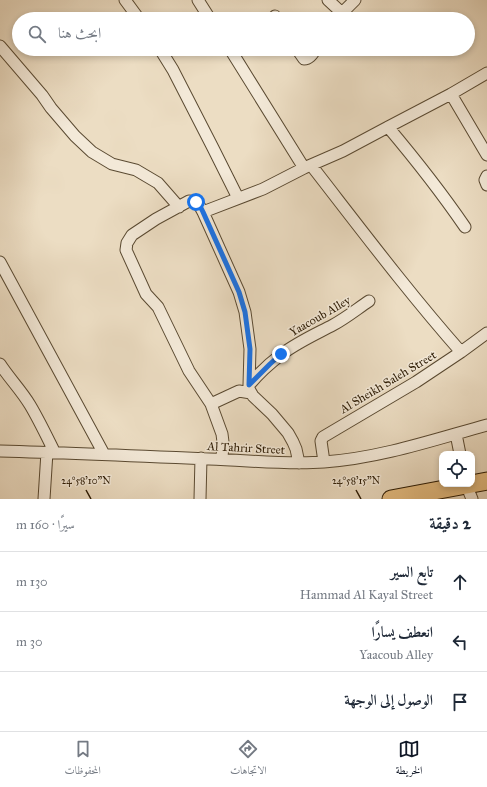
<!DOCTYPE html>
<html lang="ar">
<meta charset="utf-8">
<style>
body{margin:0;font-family:"IM FELL Great Primer",Amiri,serif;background:#f6f6f7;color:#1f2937;direction:rtl}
.controls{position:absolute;right:12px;bottom:12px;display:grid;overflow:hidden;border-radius:8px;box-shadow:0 2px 6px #0003}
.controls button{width:36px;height:36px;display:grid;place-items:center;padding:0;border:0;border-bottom:1px solid #e0e1e3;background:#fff;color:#1f2937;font:20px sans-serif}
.stop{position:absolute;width:12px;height:12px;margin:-9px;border:3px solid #1a73e8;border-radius:50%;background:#fff}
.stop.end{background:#1a73e8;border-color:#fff;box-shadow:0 1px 4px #0008}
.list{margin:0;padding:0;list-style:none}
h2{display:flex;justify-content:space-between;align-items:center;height:52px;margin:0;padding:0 16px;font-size:17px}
h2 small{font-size:13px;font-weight:400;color:#747a83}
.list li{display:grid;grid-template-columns:26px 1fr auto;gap:12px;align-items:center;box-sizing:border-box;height:60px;padding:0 16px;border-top:1px solid #e0e1e3}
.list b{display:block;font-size:15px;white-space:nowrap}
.list p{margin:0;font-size:13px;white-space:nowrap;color:#747a83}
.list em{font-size:13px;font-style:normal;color:#747a83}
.icon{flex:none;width:22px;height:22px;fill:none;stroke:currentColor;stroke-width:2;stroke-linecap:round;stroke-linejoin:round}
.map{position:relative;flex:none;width:487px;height:499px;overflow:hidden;direction:ltr}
.search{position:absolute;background:#fff;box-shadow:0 2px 6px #0003;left:12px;right:12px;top:12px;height:44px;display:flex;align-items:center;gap:10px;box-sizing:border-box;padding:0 14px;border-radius:22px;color:#747a83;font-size:15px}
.sheet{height:232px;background:#fff}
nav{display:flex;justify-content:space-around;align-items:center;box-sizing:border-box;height:56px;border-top:1px solid #e0e1e3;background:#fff;font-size:11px;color:#747a83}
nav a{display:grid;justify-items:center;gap:2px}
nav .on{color:#111827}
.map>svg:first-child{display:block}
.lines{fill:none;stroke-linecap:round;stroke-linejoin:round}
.minor-casing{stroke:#5a4a32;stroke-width:13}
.primary-casing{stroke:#2a1902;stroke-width:19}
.minor{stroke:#f3e9d8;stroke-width:11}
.primary{stroke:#e6be82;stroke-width:17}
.route{stroke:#1a73e8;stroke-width:5}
.ticks{fill:none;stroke:#2a1902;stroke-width:1.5}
.labels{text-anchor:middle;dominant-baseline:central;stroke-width:3;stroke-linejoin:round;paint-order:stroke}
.street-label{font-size:12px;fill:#2a1902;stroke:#f3e9d8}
.ticks-label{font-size:10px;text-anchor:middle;fill:#2a1902;stroke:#f3e9d8;stroke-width:3;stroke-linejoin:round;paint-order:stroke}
</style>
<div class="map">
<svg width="487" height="499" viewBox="0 0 487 499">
<rect width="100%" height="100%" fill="#ecddc3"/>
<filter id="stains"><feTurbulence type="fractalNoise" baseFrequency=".005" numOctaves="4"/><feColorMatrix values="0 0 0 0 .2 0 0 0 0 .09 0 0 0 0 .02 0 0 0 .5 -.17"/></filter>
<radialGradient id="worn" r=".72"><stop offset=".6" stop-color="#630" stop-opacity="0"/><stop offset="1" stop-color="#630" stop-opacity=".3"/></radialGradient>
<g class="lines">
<defs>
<path id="minor" d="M125,0L139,19
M198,0L210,19
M328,0L342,13L343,16L342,19
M342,13L355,0
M275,16L277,19
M0,46L42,95L51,108L75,136L92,152L112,164L136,170L158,183L179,207
M160,49L173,70L213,148L238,198
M230,49L304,168
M297,49L304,59C310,59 313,53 316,49
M451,94L487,155
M388,127C415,159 441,192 465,227
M311,165C360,228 408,292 461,352
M487,176L485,180L487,185
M203,212L263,189L304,168L343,151L388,127L451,94L487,73
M0,262L104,454
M0,364C9,378 21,390 30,405C39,420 47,437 55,453
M249,385C259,373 270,363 282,354C298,342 316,334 333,325C346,318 357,309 369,301
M211,404L239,391L251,393
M456,434L460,454
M0,451C70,453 140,456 209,459C248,460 285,465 324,462C380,458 433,440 487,425
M222,459L223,442L222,434L211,404L189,371L158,307L146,294L126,250L127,243L132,235L156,219L189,201C197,201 200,206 203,212L239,292L245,312L250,349L249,385V389L253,396L272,414L288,433L293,442L296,449L299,463
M324,462L321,441L323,437L416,382L461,352L487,333
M466,484L472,499
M44,499L47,452
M200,499L201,458"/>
<path id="primary" d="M391,499L487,481"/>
</defs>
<use href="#minor" class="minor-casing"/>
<use href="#primary" class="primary-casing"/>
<use href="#minor" class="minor"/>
<use href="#primary" class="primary"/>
</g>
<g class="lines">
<path class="route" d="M196,202L199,204L203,212L239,292L245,312L250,349L249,385L270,364L281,354"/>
</g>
<path class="ticks" d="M86,490L91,499M356,490L361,499"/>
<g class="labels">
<g class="street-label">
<text transform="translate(320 316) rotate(-30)">Yaacoub Alley</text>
<text transform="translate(388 382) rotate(-31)">Al Sheikh Saleh Street</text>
<text transform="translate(246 448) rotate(3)">Al Tahrir Street</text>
</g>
</g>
<g class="ticks-label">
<text x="86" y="484">24°58'10"N</text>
<text x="356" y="484">24°58'15"N</text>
</g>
<rect width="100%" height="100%" filter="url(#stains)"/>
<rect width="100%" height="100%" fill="url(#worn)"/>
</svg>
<div class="controls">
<button><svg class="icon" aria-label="locate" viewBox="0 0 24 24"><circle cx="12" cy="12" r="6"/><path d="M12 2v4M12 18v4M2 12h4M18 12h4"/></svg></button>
</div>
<div class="stop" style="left:196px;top:202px"></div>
<div class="stop end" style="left:281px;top:354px"></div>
<div class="search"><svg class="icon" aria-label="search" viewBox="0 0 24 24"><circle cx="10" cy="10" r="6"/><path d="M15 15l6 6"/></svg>ابحث هنا</div>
</div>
<section class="sheet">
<h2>2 دقيقة<small>سيرًا · 160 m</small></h2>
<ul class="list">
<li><svg class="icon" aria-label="ahead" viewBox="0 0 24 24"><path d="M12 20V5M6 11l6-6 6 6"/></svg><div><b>تابع السير</b><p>Hammad Al Kayal Street</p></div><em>130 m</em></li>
<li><svg class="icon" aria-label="left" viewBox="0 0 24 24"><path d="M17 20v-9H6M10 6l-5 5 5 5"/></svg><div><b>انعطف يسارًا</b><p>Yaacoub Alley</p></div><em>30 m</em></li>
<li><svg class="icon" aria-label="arrive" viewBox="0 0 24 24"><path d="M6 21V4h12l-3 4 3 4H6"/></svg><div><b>الوصول إلى الوجهة</b></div></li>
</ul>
</section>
<nav>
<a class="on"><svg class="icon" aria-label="map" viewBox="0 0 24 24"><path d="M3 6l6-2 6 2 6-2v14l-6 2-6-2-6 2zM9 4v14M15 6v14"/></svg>الخريطة</a>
<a><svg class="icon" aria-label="directions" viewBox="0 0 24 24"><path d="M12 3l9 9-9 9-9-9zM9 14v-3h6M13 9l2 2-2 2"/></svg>الاتجاهات</a>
<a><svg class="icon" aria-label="saved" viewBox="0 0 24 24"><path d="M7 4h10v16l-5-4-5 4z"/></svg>المحفوظات</a>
</nav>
